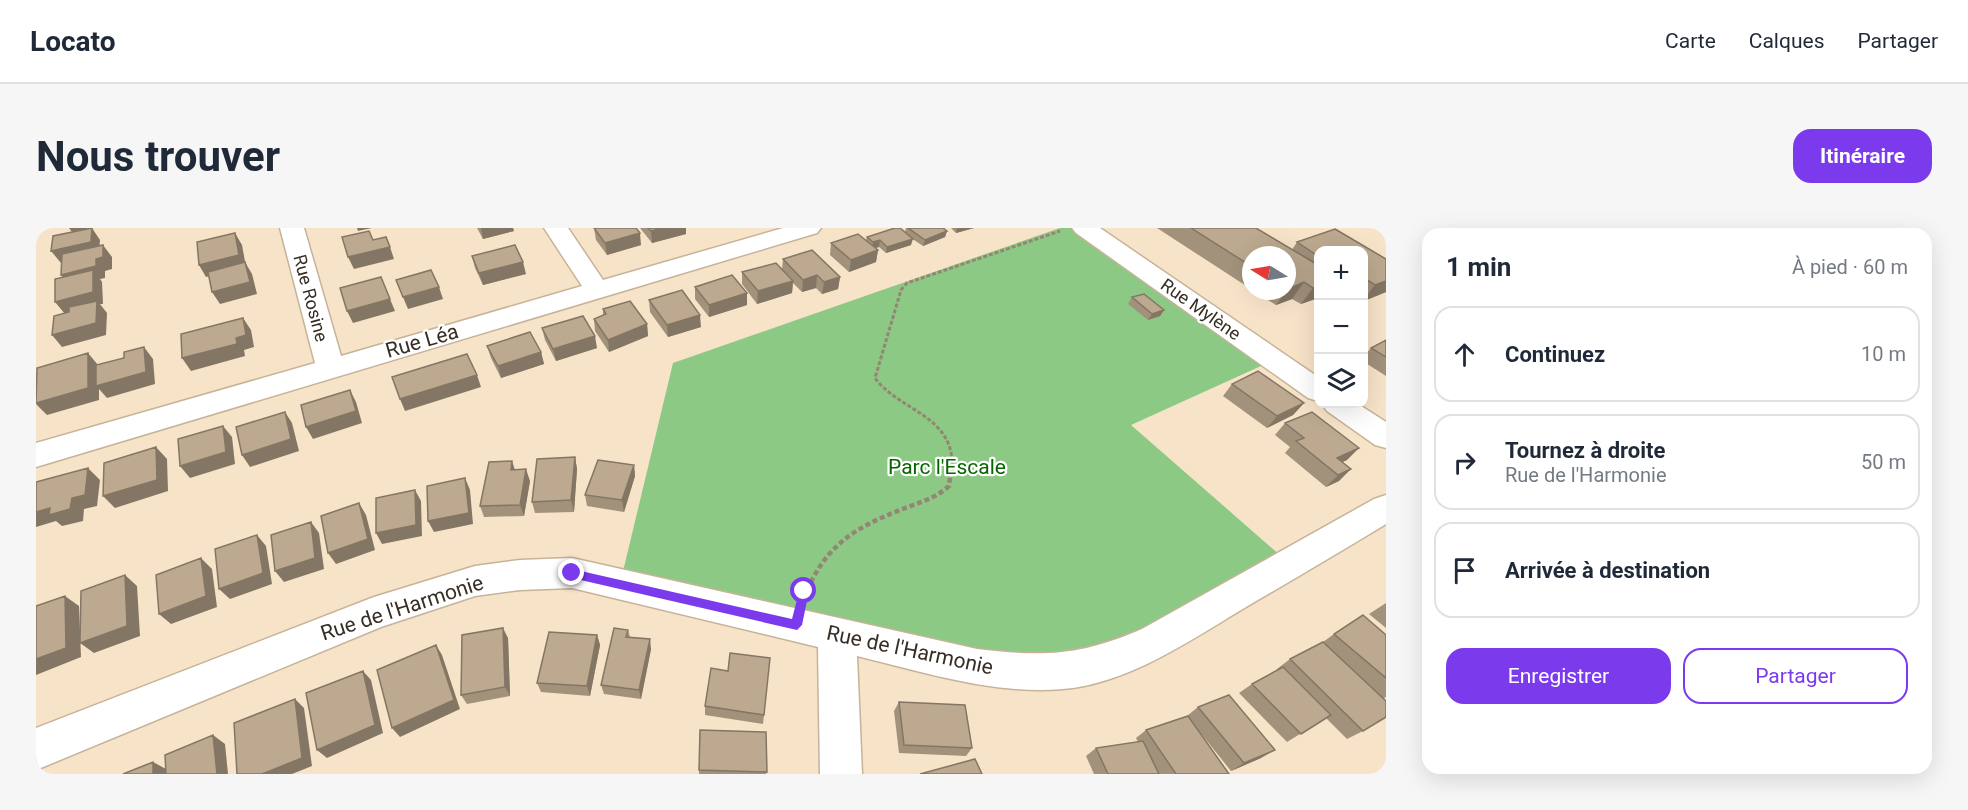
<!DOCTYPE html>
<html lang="fr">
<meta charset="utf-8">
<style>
body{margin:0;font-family:Roboto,sans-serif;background:#f6f6f7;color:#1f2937}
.controls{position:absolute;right:18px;top:18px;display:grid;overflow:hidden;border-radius:12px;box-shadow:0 6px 24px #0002}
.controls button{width:54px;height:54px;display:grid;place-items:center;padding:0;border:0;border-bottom:2px solid #e0e1e3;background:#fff;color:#1f2937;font:30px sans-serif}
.compass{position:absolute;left:1206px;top:18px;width:54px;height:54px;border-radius:50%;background:#fff;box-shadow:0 6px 24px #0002;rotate:281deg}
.stop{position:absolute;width:18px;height:18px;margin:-14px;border:4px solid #7c3aed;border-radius:50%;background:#fff}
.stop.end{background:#7c3aed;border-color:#fff;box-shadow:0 2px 6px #0008}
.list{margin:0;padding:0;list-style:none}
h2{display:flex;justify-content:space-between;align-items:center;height:78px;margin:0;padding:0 24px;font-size:26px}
h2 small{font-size:20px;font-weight:400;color:#747a83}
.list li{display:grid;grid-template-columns:39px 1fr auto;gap:18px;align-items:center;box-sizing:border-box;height:96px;margin:0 12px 12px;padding:0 12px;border:2px solid #e0e1e3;border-radius:18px}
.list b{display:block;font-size:22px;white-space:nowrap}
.list p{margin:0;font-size:20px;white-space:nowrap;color:#747a83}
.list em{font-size:20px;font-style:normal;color:#747a83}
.actions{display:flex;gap:12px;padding:18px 24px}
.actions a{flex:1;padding:14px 0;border:2px solid #7c3aed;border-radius:18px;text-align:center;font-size:21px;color:#7c3aed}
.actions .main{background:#7c3aed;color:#fff}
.icon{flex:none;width:33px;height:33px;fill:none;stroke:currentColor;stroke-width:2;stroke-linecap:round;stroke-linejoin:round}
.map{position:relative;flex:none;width:1350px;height:546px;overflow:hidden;border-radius:18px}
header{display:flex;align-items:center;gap:36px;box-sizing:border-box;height:84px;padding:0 30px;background:#fff;border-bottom:2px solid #e0e1e3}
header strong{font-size:28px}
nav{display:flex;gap:33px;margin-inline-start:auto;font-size:21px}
.intro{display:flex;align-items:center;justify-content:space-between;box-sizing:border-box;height:144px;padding:0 36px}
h1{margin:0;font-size:42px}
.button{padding:15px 27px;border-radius:18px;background:#7c3aed;color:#fff;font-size:21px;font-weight:700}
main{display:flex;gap:36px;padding:0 36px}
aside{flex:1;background:#fff;border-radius:18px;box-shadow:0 6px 24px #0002}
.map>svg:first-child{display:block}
.green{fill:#8cc985}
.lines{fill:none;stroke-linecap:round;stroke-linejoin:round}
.minor-casing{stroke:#c6b399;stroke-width:3}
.path-far1{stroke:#948674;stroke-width:3;stroke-dasharray:4 2;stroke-linecap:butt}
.path{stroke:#948674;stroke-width:4.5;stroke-dasharray:5 3;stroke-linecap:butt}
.minor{fill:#fff;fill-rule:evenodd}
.wall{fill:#a2917b}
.shaded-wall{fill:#847664}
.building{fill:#bca98f;stroke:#847664;stroke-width:1.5}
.route{fill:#7c3aed}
.labels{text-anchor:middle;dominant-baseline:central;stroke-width:4.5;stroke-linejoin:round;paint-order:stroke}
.far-street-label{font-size:18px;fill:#362e24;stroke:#fff}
.street-label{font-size:21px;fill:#362e24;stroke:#fff}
.park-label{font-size:21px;fill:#076400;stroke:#fff}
</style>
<header>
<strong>Locato</strong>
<nav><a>Carte</a><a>Calques</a><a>Partager</a></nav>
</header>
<div class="intro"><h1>Nous trouver</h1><a class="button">Itinéraire</a></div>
<main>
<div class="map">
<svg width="1350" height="546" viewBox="0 0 1350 546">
<rect width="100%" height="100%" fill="#f7e3c8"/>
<path class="green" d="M1024,0H1048L1238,132L1095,197L1253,335L1029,443L584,356L637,135Z"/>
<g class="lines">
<defs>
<path id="minor" d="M244,0H268L305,128L546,58L508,0H532L567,52L747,0H785L781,5L0,239V215L279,135Z
M1036,0H1064L1282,149V173L1272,170L1040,5Z
M1286,176H1322L1350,194V220L1339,217L1291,183Z
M1350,267V296C1302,325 1253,354 1205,382C1152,414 1090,456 1027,461C957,467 888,444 821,428L826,546H784L782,419L536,360L484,362L439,368L345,399L0,542V500L338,369L439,338L484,332L536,330L941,421C1007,429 1044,428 1106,401L1338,271Z"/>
</defs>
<use href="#minor" class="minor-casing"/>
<path class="path-far1" d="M916,234C915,187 861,181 839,150L865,62L871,55L1024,3"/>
<path class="path" d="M767,368C769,362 773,358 776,352C796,313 824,298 864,282C881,275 899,271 913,258L916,232"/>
<use href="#minor" class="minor"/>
</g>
<path class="wall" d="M441,0H477L478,3L447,11Z
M558,0L605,17L571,27L560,12Z
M604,0H650V6L616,15Z
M870,0H907L911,3L909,9L887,18L875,10V17L850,25L843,19L839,20L842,22L840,34L813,44L794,27L795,15L830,12L831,9L869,4Z
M915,0H938L920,5Z
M1121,0H1220L1256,22L1261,14L1299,1L1350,31V64L1328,73V22H1282V70L1265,76L1256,71L1240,77L1217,63H1251V27H1215V61Z
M436,28L490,46L447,57L439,40Z
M747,31L804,49L802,61L786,66L780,60L766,64L757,55L756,65L721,76L706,56V44L746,41Z
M659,59L711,77L673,89L659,71Z
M1096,69L1128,82L1124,88L1112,92L1092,76Z
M613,72L665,99L632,109L614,84Z
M567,81L611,96L612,108L573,124L559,103L558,91L567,87Z
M506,100L561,120L520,133L509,112Z
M1350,112V148L1328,134V128L1335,120Z
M451,118L505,124L508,136L465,150L455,130Z
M1196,156L1268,175L1257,187L1231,200L1187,168Z
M1249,195L1311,232L1306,234L1303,253L1290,259L1249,225L1254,219L1239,207Z
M539,229L541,241L538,284L499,285L496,274Z
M598,237L599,248L588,284L551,278L549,267Z
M479,242L494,253L488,288L448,289L444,278Z
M1350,375V400L1333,386Z
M592,402L594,409L615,421L605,471L568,466L565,457Z
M1298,406L1350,407V469L1347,471L1327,503L1311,511L1290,490L1251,514L1203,465L1216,456L1241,442V441L1254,431L1287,414Z
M561,407L564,417L554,468L505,464L501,455Z
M472,410L474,468L431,476L425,467Z
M692,443L728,487L727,496L669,487V478Z
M863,474L936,520L930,528L863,525L858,483Z
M1162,479L1225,530L1195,543L1159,498L1193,546H1058L1050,528L1060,520L1102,514L1100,510L1110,502L1151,489V488Z
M664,502L731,544L730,546H663Z"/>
<path class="shaded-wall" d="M33,0H54L36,4Z
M56,0L64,12L63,26L25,35L15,23Z
M321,0H336L322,3Z
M445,0H477L478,3L447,11Z
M626,0H650V6L616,15L615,3Z
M921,0H938L920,5Z
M911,3L909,9L887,18L889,12Z
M199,5L206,17L210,39L170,49L163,37Z
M604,5L605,17L571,27L569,15Z
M877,11L875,17L850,25L851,19Z
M844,12L843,19L836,21L837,14Z
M67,17L76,29V41L69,43V50L64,51L66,54L67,76H64L71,85L70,107L26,119L16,107L29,86L19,74L35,59L25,47L60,31Z
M354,19L358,31L318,41L312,29Z
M842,22L840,34L813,44L815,32Z
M209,34L216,46L221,66L184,76L176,64Z
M487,34L490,46L447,57L443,45Z
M781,47L780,60L766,64L767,52Z
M804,49L802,61L786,66L788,54Z
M757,53L756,65L721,76L722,63Z
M1350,53V64L1328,73V71L1339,57Z
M1268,54L1256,71L1240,77L1252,61Z
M1282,58V70L1265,76L1277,60Z
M403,59L407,71L372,81L367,69Z
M711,65V77L673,89V77Z
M354,71L359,83L317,95L311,83Z
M1128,82L1124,88L1112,92L1116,86Z
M664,87L665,99L632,109L631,97Z
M207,90L215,102L218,119L208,122L209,128L155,143L146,130L200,110Z
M611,96L612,108L573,124L572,112Z
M559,108L561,120L520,133L517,121Z
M108,119L117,131L119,156L71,170L63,161V172L11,187L0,176L52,125L62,137L63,157Z
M505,124L508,136L465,150L462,138Z
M441,147L445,159L369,183L364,171Z
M314,162L320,174L326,195L277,211L270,199Z
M1268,175L1257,187L1231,200L1241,188Z
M249,184L256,195L263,223L214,239L206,227Z
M187,198L196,209L199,236L154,250L144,238Z
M120,219L131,231L132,263L79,280L67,268Z
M1323,220L1311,232L1293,240L1301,230Z
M539,229L541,241L538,284L535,272Z
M476,233L480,245L475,242Z
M598,237L599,248L588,284L586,272Z
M52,240L64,252L61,278L48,281L47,293L26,298L20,293L0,299V284Z
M490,241L494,253L488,288L484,277Z
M1315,241L1303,253L1290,259L1302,247Z
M429,250L434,262L437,296L398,304L392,293Z
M379,262L385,273L386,308L346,316L340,305Z
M323,275L330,287L339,322L300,336L292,325Z
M275,294L283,305L288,341L248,354L239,343Z
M221,307L230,318L236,356L194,371L183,361Z
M165,330L176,341L181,379L135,396L123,386Z
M89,347L101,358L104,408L58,425L44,415Z
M29,368L43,378L45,429L0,447V431Z
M467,400L472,410L474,468L469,459Z
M561,407L564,417L554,468L551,458Z
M614,411L615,421L605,471L603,462Z
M400,417L406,427L424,481L364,509L356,500Z
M327,443L335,452L347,505L291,530L281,522Z
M259,471L268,480L276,538L256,546H226Z
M177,507L189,516L192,546H181Z
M1239,522L1225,530L1195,543L1208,535Z
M117,534L130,541L131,546H117Z"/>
<path class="building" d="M56,0L55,14L15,23L17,8Z
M558,0H600L604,5L569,15Z
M612,0H626L615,3Z
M859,0H864L877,11L851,19L844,12L837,14L831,9Z
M872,0H907L911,3L889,12Z
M1155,0H1220L1282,37V58L1277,60L1268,54L1252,61L1251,60V27H1215V38Z
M1299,1L1350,31V53L1339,57L1328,50V22H1282V28L1261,14Z
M333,3L337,12L350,9L354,19L312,29L306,9Z
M199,5L203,27L163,37L161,14Z
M822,6L842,22L815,32L795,15Z
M67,17V29L60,31V38L25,47L26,26Z
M479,17L487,34L443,45L436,28Z
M776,22L804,49L788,54L781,47L767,52L747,31Z
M209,34L214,54L176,64L172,44Z
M740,35L757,53L722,63L706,44Z
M57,42V64L19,74V51Z
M395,42L403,59L367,69L360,52Z
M696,47L711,65L673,77L659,59Z
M345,49L354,71L311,83L304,60Z
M646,62L664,87L631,97L613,72Z
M1108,66L1128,82L1116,86L1096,69Z
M61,73L60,95L16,107L18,88L33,84V79Z
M594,73L611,96L572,112L558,91L570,86L567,81Z
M547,88L559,108L517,121L506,100Z
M207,90L210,107L200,110L201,116L146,130L145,106Z
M494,104L505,124L462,138L451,118Z
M1350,112V129L1335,120Z
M108,119L110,144L60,158V137L88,130V124Z
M52,125V160L0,175L1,140Z
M431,126L441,147L364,171L356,149Z
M1222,143L1268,175L1241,188L1196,156Z
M314,162L320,183L270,199L265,177Z
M249,184L255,211L206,227L200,199Z
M1276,184L1323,220L1301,230L1315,241L1302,247L1260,213L1268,210L1249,195Z
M187,198L190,224L144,238L142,211Z
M120,219L121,252L67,268L68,235Z
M539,229L535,272L496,274L501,231Z
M562,232L598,237L586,272L549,267Z
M476,233L475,242L490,241L484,277L444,278L453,234Z
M52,240L49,267L36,270L34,281L13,287L14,280L0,284V254Z
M429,250L433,285L392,293L391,258Z
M379,262L380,297L340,305V270Z
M323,275L332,311L292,325L285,288Z
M275,294L279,330L239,343L235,307Z
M221,307L227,345L183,361L179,321Z
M165,330L170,368L123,386L120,347Z
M89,347L91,398L44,415L45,363Z
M29,368L30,420L0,431V378Z
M1327,387L1350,407V450L1298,406Z
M467,400L469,459L425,467L426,407Z
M578,400L592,402L590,409L614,411L603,462L565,457Z
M513,404L561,407L551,458L501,455Z
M1287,414L1350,473V489L1327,503L1254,431Z
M400,417L418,472L356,500L341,442Z
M694,425L734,430L728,487L669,478L675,440L692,443Z
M1247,439L1295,487L1265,506L1216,456Z
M327,443L339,497L281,522L270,465Z
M1193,467L1239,522L1208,535L1162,479Z
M259,471L266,530L226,546H201L198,495Z
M863,474L929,477L936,520L868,517Z
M1152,488L1193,546H1140L1110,502Z
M664,502L730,504L731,544L663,542Z
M177,507L181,546H130L129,527Z
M1107,513L1123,546H1072L1060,520Z
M939,531L946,546H884Z
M117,534V546H87Z"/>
<path class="route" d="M536,341L756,391L764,360L768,359L773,363L766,397L761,402L536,350L531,345Z"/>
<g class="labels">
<g class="far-street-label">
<text transform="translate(275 70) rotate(75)">Rue Rosine</text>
<text transform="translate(1165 81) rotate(35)">Rue Mylène</text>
</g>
<g class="street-label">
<text transform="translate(386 113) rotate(-16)">Rue Léa</text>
<text transform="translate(366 380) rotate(-18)">Rue de l'Harmonie</text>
<text transform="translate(874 422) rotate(12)">Rue de l'Harmonie</text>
</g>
<g class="park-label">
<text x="911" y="239">Parc l'Escale</text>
</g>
</g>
</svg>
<div class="controls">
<button>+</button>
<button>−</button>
<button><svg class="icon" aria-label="layers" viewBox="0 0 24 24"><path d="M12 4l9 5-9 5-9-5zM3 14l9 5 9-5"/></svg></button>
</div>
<svg class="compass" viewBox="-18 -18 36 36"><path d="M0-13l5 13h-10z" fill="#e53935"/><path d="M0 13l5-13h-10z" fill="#747a83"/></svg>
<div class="stop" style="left:768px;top:363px"></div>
<div class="stop end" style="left:536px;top:345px"></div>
</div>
<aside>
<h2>1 min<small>À pied · 60 m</small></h2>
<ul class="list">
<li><svg class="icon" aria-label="ahead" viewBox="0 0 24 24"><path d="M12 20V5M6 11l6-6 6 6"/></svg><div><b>Continuez</b></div><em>10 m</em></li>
<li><svg class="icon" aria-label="right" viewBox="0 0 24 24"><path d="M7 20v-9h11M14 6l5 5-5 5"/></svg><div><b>Tournez à droite</b><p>Rue de l'Harmonie</p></div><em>50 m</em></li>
<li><svg class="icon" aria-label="arrive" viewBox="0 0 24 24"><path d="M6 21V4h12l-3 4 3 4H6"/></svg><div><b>Arrivée à destination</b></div></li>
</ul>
<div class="actions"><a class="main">Enregistrer</a><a>Partager</a></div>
</aside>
</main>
